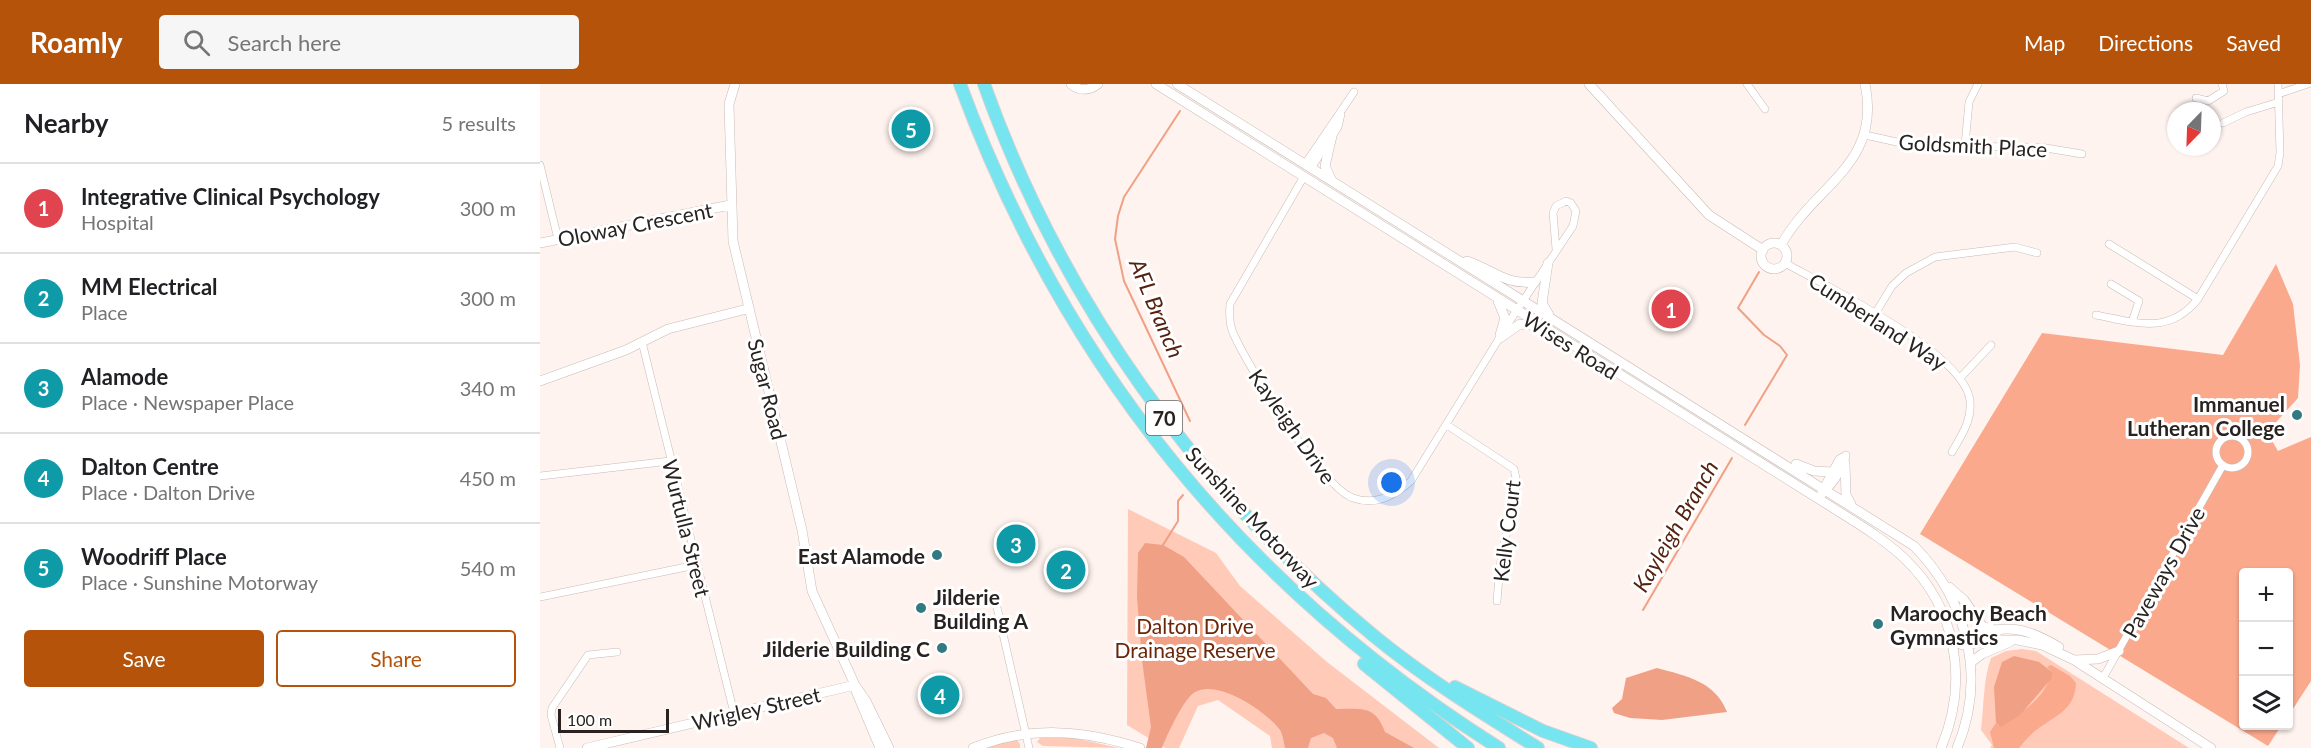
<!DOCTYPE html>
<meta charset="utf-8">
<style>
body{margin:0;font-family:Lato,sans-serif;background:#f6f6f6;color:#202124}
.controls{position:absolute;right:18px;bottom:18px;display:grid;overflow:hidden;border-radius:6px;box-shadow:0 2px 4px #0004}
.controls button{width:54px;height:54px;display:grid;place-items:center;padding:0;border:0;border-bottom:2px solid #e0e0e0;background:#fff;color:#202124;font:30px sans-serif}
.compass{position:absolute;left:1627px;top:18px;width:54px;height:54px;border-radius:50%;background:#fff;box-shadow:0 2px 4px #0004;rotate:203deg}
.scale{position:absolute;left:18px;bottom:15px;width:111px;box-sizing:border-box;padding-left:6px;border:3px solid #282321;border-top:0;font-size:16px;line-height:21px;white-space:nowrap;color:#282321;-webkit-text-stroke:4px #fff;paint-order:stroke}
.you{position:absolute;left:852px;top:399px;width:21px;height:21px;margin:-15px;border:4px solid #fff;border-radius:50%;background:#1a73e8;box-shadow:0 0 0 9px #1a73e833}
.badge{display:grid;place-items:center;width:39px;height:39px;border-radius:50%;background:#b45309;color:#fff;font-size:20px;font-weight:700}
.pin{position:absolute;translate:-50% -50%;border:3px solid #fff;box-shadow:0 2px 6px #0006}
.list{margin:0;padding:0;list-style:none}
h2{display:flex;justify-content:space-between;align-items:center;height:78px;margin:0;padding:0 24px;font-size:26px}
h2 small{font-size:20px;font-weight:400;color:#757577}
.list li{display:grid;grid-template-columns:39px 1fr auto;gap:18px;align-items:center;box-sizing:border-box;height:90px;padding:0 24px;border-top:2px solid #e0e0e0}
.list b{display:block;font-size:22px;white-space:nowrap}
.list p{margin:0;font-size:20px;white-space:nowrap;color:#757577}
.list em{font-size:20px;font-style:normal;color:#757577}
.actions{display:flex;gap:12px;padding:18px 24px}
.actions a{flex:1;padding:14px 0;border:2px solid #b45309;border-radius:6px;text-align:center;font-size:21px;color:#b45309}
.actions .main{background:#b45309;color:#fff}
.icon{flex:none;width:33px;height:33px;fill:none;stroke:currentColor;stroke-width:2;stroke-linecap:round;stroke-linejoin:round}
.map{position:relative;flex:none;width:1771px;height:664px;overflow:hidden}
header{display:flex;align-items:center;gap:36px;box-sizing:border-box;height:84px;padding:0 30px;background:#b45309;color:#fff}
header strong{font-size:28px}
nav{display:flex;gap:33px;margin-inline-start:auto;font-size:21px}
.search{width:420px;height:54px;background:#f6f6f6;display:flex;align-items:center;gap:15px;box-sizing:border-box;padding:0 21px;border-radius:6px;color:#757577;font-size:22px}
main{display:flex}
aside{flex:1;background:#fff}
.map>svg:first-child{display:block}
.green{fill:#ffcab8}
.forest{fill:#faa98c}
.water{fill:#f0a084}
.lines{fill:none;stroke-linecap:round;stroke-linejoin:round}
.stream{stroke:#f0a084;stroke-width:2}
.street-casing{stroke:#c8bbb6;stroke-width:8}
.secondary-casing{stroke:#c8bbb6;stroke-width:10}
.highway-casing{stroke:#d4d3d3;stroke-width:14}
.street{stroke:#fff;stroke-width:7}
.secondary{stroke:#fff;stroke-width:9}
.highway{stroke:#76e5f0;stroke-width:12}
.poi-dot{fill:#327a81;stroke:#fff;stroke-width:2}
.labels{text-anchor:middle;dominant-baseline:central;stroke-width:6;stroke-linejoin:round;paint-order:stroke}
.shield{fill:#fff;stroke:#686564;stroke-width:1.5}
.shield-label{font-size:20px;font-weight:bold;fill:#282321}
.street-label{font-size:21px;fill:#282321;stroke:#fff}
.poi-label{font-size:21px;font-weight:bold;fill:#282321;stroke:#fff;text-anchor:end}
.park-label{font-size:21px;fill:#6b2507;stroke:#fff}
.water-label{font-size:22px;font-style:italic;fill:#54220f;stroke:#fff}
</style>
<header>
<strong>Roamly</strong>
<div class="search"><svg class="icon" aria-label="search" viewBox="0 0 24 24"><circle cx="10" cy="10" r="6"/><path d="M15 15l6 6"/></svg>Search here</div>
<nav><a>Map</a><a>Directions</a><a>Saved</a></nav>
</header>
<main>
<aside>
<h2>Nearby<small>5 results</small></h2>
<ul class="list">
<li><span class="badge" style="background:#e0444e">1</span><div><b>Integrative Clinical Psychology</b><p>Hospital</p></div><em>300 m</em></li>
<li><span class="badge" style="background:#0f9aa8">2</span><div><b>MM Electrical</b><p>Place</p></div><em>300 m</em></li>
<li><span class="badge" style="background:#0f9aa8">3</span><div><b>Alamode</b><p>Place · Newspaper Place</p></div><em>340 m</em></li>
<li><span class="badge" style="background:#0f9aa8">4</span><div><b>Dalton Centre</b><p>Place · Dalton Drive</p></div><em>450 m</em></li>
<li><span class="badge" style="background:#0f9aa8">5</span><div><b>Woodriff Place</b><p>Place · Sunshine Motorway</p></div><em>540 m</em></li>
</ul>
<div class="actions"><a class="main">Save</a><a>Share</a></div>
</aside>
<div class="map">
<svg width="1771" height="664" viewBox="0 0 1771 664">
<rect width="100%" height="100%" fill="#fef3ef"/>
<path class="green" d="M588,425L676,469L700,502L787,578L899,664H732L730,652L678,616L658,622L639,664H625L587,641Z
M1482,565L1496,567L1649,664H1450L1452,661L1441,646C1444,622 1443,596 1451,574L1466,567Z
M500,654H534L579,664L503,662L497,658Z
M476,655L480,660V664H442Z"/>
<path class="forest" d="M1736,180L1753,220L1760,281L1758,314L1727,348L1738,367L1771,353V597L1749,631L1748,488H1704V642H1741L1728,662L1380,450L1502,249L1683,271Z
M1511,581L1530,592L1536,599C1535,627 1514,632 1495,647C1489,652 1484,658 1479,664H1454L1450,648L1456,639L1458,641C1481,630 1505,615 1512,588L1507,583Z"/>
<path class="water" d="M605,459L623,461L644,473L773,610L786,614L796,625C822,625 835,621 845,648L874,664H797L793,654L784,649L771,654L768,664H745C744,659 743,651 740,646C726,627 678,595 655,608C644,614 627,651 622,664H606L611,643L602,576L597,513L598,469Z
M1474,572L1499,578L1512,588V594L1480,631L1461,643L1456,639L1454,603L1462,578Z
M1117,584C1146,592 1175,597 1187,628L1122,636L1090,634L1074,629L1072,624L1082,615L1086,594Z"/>
<g class="lines">
<path class="stream" d="M640,27L584,113L578,132L575,155L584,197L650,337
M1205,341L1247,271L1240,262L1224,251L1198,224L1219,188
M623,461L638,437V417L643,411
M1103,526L1192,374"/>
<defs>
<path id="street" d="M1207,0L1225,25
M1738,10L1768,0
M1656,14L1668,17L1684,7L1682,0
M1683,39L1706,28L1739,18
M1325,51L1375,62L1500,63L1542,70
M1425,61L1429,18L1438,0
M765,80L814,8
M0,81L18,155
M771,84L798,43L801,30
M763,94L690,220C689,231 689,241 694,251C709,284 782,403 813,414C836,422 854,412 871,397L973,232L1033,142L1036,127L1031,119L1026,117L1016,122L1013,129L1016,165
M1569,160L1658,215
M1245,179C1286,202 1426,270 1430,317C1432,337 1421,352 1412,368
M1571,200L1599,217L1592,238
M1335,230L1352,202L1366,189L1395,173L1475,163L1497,169
M1556,231C1597,239 1629,251 1658,215L1738,82L1740,69L1738,0
M102,258L194,629
M1421,293L1451,261
M907,341L974,385L977,399L960,481L957,517
M1676 368a16 16 0 1 1 32 0a16 16 0 1 1-32 0Z
M0,392L130,377
M1281,408L1299,375L1306,371
M1278,415C1290,404 1304,387 1306,371
M0,513L156,481
M456,519L489,664
M1563,594L1683,381
M20,664L11,631L12,624L48,571L77,568"/>
<path id="secondary" d="M195,0L189,20L193,157L262,446L272,507L315,601L326,617L349,664
M531,0C539,7 549,7 558,0
M616,0L1290,422C1315,438 1343,454 1365,475C1417,525 1429,598 1401,664
M637,0L1374,462C1427,516 1447,593 1417,664
M1049,0L1169,131L1223,166
M791,95L785,82L792,52
M0,159L190,121
M1221 172a13 13 0 1 1 26 0a13 13 0 1 1-26 0Z
M1241,161C1275,100 1342,81 1325,0
M927,177C954,186 964,201 995,198
M1008,179L1002,219L1009,231
M958,217L965,234L960,251
M960,254L980,240L997,242
M0,297L86,266L128,245L207,225
M1305,379L1306,411L1311,420
M1256,380L1274,387L1292,388
M1409,503L1424,516L1443,543L1451,544
M1421,552C1466,544 1477,538 1519,563
M1422,561L1455,556H1478L1502,561L1534,576L1671,664
M1534,576L1558,575L1579,567
M1430,579L1442,570L1470,558
M316,607L340,664
M47,664L315,601
M433,664C489,641 544,646 600,664"/>
<path id="highway" d="M420,0C525,284 704,503 959,664
M444,0C521,216 657,406 834,552C885,594 942,629 998,664
M824,580L928,664
M915,603L1003,647L1051,664"/>
</defs>
<use href="#street" class="street-casing"/>
<use href="#secondary" class="secondary-casing"/>
<use href="#highway" class="highway-casing"/>
<use href="#street" class="street"/>
<use href="#secondary" class="secondary"/>
<use href="#highway" class="highway"/>
</g>
<g class="poi-dot">
<circle cx="1757" cy="331" r="6"/>
<circle cx="397" cy="471" r="6"/>
<circle cx="381" cy="524" r="6"/>
<circle cx="1338" cy="540" r="6"/>
<circle cx="402" cy="564" r="6"/>
</g>
<g class="labels">
<rect class="shield" x="606" y="317" width="36" height="34" rx="4.5"/>
<g class="shield-label">
<text x="624" y="334">70</text>
</g>
<g class="street-label">
<text transform="translate(1433 61) rotate(3)">Goldsmith Place</text>
<text transform="translate(95 140) rotate(-11)">Oloway Crescent</text>
<text transform="translate(1338 237) rotate(33)">Cumberland Way</text>
<text transform="translate(1031 261) rotate(32)">Wises Road</text>
<text transform="translate(228 305) rotate(76)">Sugar Road</text>
<text transform="translate(753 342) rotate(55)">Kayleigh Drive</text>
<text transform="translate(713 433) rotate(47)">Sunshine Motorway</text>
<text transform="translate(147 444) rotate(76)">Wurtulla Street</text>
<text transform="translate(966 447) rotate(-83)">Kelly Court</text>
<text transform="translate(1623 488) rotate(-61)">Paveways Drive</text>
<text transform="translate(216 624) rotate(-13)">Wrigley Street</text>
</g>
<g class="poi-label">
<text x="1745" y="319">Immanuel<tspan x="1745" dy="24">Lutheran College</tspan></text>
<text x="385" y="471">East Alamode</text>
<text x="393" y="512" text-anchor="start">Jilderie<tspan x="393" dy="24">Building A</tspan></text>
<text x="1350" y="528" text-anchor="start">Maroochy Beach<tspan x="1350" dy="24">Gymnastics</tspan></text>
<text x="390" y="564">Jilderie Building C</text>
</g>
<g class="park-label">
<text x="655" y="541">Dalton Drive<tspan x="655" dy="24">Drainage Reserve</tspan></text>
</g>
<g class="water-label">
<text transform="translate(617 224) rotate(67)">AFL Branch</text>
<text transform="translate(1135 442) rotate(-60)">Kayleigh Branch</text>
</g>
</g>
</svg>
<div class="controls">
<button>+</button>
<button>−</button>
<button><svg class="icon" aria-label="layers" viewBox="0 0 24 24"><path d="M12 4l9 5-9 5-9-5zM3 14l9 5 9-5"/></svg></button>
</div>
<svg class="compass" viewBox="-18 -18 36 36"><path d="M0-13l5 13h-10z" fill="#e53935"/><path d="M0 13l5-13h-10z" fill="#757577"/></svg>
<div class="scale">100 m</div>
<div class="you"></div>
<div class="pin badge" style="left:1131px;top:225px;background:#e0444e">1</div>
<div class="pin badge" style="left:526px;top:486px;background:#0f9aa8">2</div>
<div class="pin badge" style="left:476px;top:460px;background:#0f9aa8">3</div>
<div class="pin badge" style="left:400px;top:611px;background:#0f9aa8">4</div>
<div class="pin badge" style="left:371px;top:45px;background:#0f9aa8">5</div>
</div>
</main>
